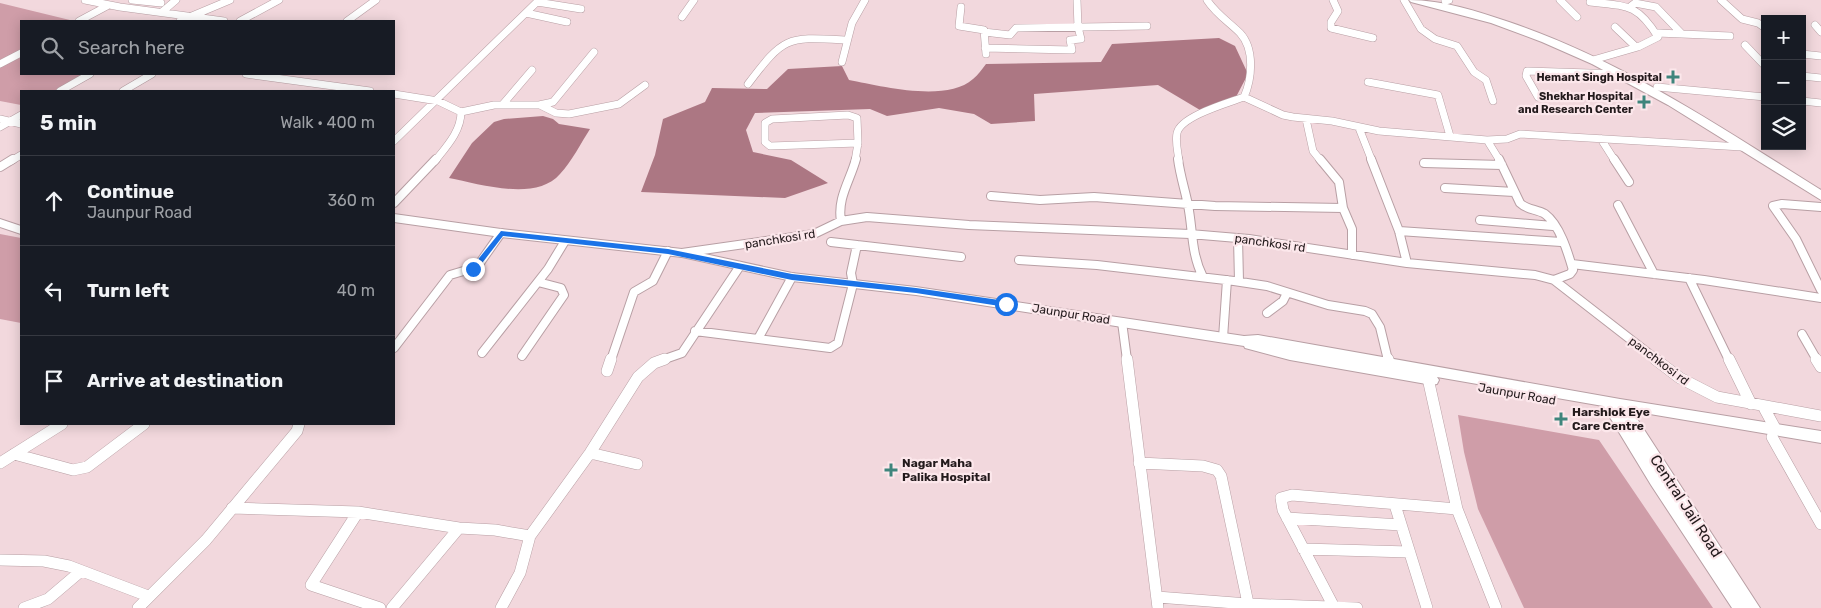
<!DOCTYPE html>
<meta charset="utf-8">
<style>
body{margin:0;font-family:Rubik,sans-serif;background:#242831;color:#f1f3f6}
.controls{position:absolute;right:15px;top:15px;display:grid;overflow:hidden;border-radius:0px;box-shadow:0 2px 12px #0003}
.controls button{width:45px;height:45px;display:grid;place-items:center;padding:0;border:0;border-bottom:1px solid #363941;background:#171b24;color:#f1f3f6;font:25px sans-serif}
.stop{position:absolute;width:15px;height:15px;margin:-11px;border:4px solid #1a73e8;border-radius:50%;background:#fff}
.stop.end{background:#1a73e8;border-color:#fff;box-shadow:0 1px 5px #0008}
.list{margin:0;padding:0;list-style:none}
h2{display:flex;justify-content:space-between;align-items:center;height:65px;margin:0;padding:0 20px;font-size:21px}
h2 small{font-size:16px;font-weight:400;color:#9ea1a6}
.list li{display:grid;grid-template-columns:32px 1fr auto;gap:15px;align-items:center;box-sizing:border-box;height:90px;padding:0 20px;border-top:1px solid #363941}
.list b{display:block;font-size:19px;white-space:nowrap}
.list p{margin:0;font-size:16px;white-space:nowrap;color:#9ea1a6}
.list em{font-size:16px;font-style:normal;color:#9ea1a6}
.icon{flex:none;width:28px;height:28px;fill:none;stroke:currentColor;stroke-width:2;stroke-linecap:round;stroke-linejoin:round}
.map{position:relative;flex:none;width:1821px;height:608px;overflow:hidden}
.search{position:absolute;background:#171b24;box-shadow:0 2px 12px #0003;left:20px;top:20px;width:375px;height:55px;display:flex;align-items:center;gap:12px;box-sizing:border-box;padding:0 18px;border-radius:0px;color:#9ea1a6;font-size:19px}
.panel{position:absolute;background:#171b24;box-shadow:0 2px 12px #0003;left:20px;top:90px;width:375px;height:335px;border-radius:0px}
.map>svg:first-child{display:block}
.green{fill:#cf9da8}
.water{fill:#ac7783}
.lines{fill:none;stroke-linecap:round;stroke-linejoin:round}
.street-far2-casing{stroke:#b89fa4;stroke-width:8}
.street-far1-casing{stroke:#b89fa4;stroke-width:10}
.street-casing{stroke:#b89fa4;stroke-width:12}
.secondary-casing{stroke:#b89fa4;stroke-width:2}
.highway-casing{stroke:#b89fa4;stroke-width:2}
.street-far2{stroke:#fff;stroke-width:7}
.street-far1{stroke:#fff;stroke-width:8}
.street{stroke:#fff;stroke-width:11}
.secondary{fill:#fff;fill-rule:evenodd}
.highway{fill:#fff;fill-rule:evenodd}
.route{fill:#1a73e8}
.poi-dot{fill:#3f857c;stroke:#fce7eb;stroke-width:2}
.labels{text-anchor:middle;dominant-baseline:central;stroke-width:4.5;stroke-linejoin:round;paint-order:stroke}
.far-poi-label{font-size:11px;font-weight:bold;fill:#231a1c;stroke:#fce7eb;text-anchor:end}
.street-label{font-size:12px;fill:#231a1c;stroke:#fce7eb}
.poi-label{font-size:12px;font-weight:bold;fill:#231a1c;stroke:#fce7eb;text-anchor:start}
.near-street-label{font-size:15px;fill:#231a1c;stroke:#fce7eb}
</style>
<div class="map">
<svg width="1821" height="608" viewBox="0 0 1821 608">
<rect width="100%" height="100%" fill="#f2d8dd"/>
<path class="green" d="M0,3L74,21H21V74H88L59,91H21V105L0,101Z
M0,234L21,238V323L0,319Z
M1458,415L1599,440L1713,608H1524L1478,509L1464,452Z"/>
<path class="water" d="M1219,38L1235,46L1248,74L1236,97L1200,110L1158,85L1034,94L1035,121L991,124L974,114L939,108L887,116L870,109L755,113L746,130L753,152L791,160L828,183L785,198L641,192L655,155L663,119L705,102L712,88L767,89L788,69L842,66L849,80C881,86 946,103 973,79C978,75 982,69 986,64L1101,62L1112,44Z
M543,116L553,119L559,124L590,129C581,143 572,161 560,174C536,202 480,184 449,178L472,143L494,122L504,119Z"/>
<g class="lines">
<defs>
<path id="street-far2" d="M85,0L120,7L224,21
M132,0L161,3
M1333,0L1338,11L1331,22V28L1373,38
M1404,0L1421,29L1435,39L1457,46L1474,72L1486,80L1493,101
M1560,0L1577,17
M1721,0L1742,19L1758,23L1765,28
M1445,1L1449,0
M537,2L581,9
M1590,2C1626,6 1637,3 1658,37L1638,47L1593,60
M1631,6L1635,3L1656,7L1681,33
M961,7L959,26L984,30L986,54
M162,12L176,0
M526,13L567,22
M682,17L694,0
M79,21L107,6
M180,21L230,0
M240,21L279,0
M347,21L376,0
M1815,25L1821,32
M1615,27L1636,47
M984,32L1010,35L1016,28L1147,26
M1657,33L1730,36
M1745,45L1765,66
M985,48L1072,50L1070,40L1081,39L1078,27L1077,0
M1802,54L1821,56
M842,62L852,23L865,0
M0,64L21,53
M246,74L370,91
M1802,76L1821,78
M1368,82L1438,95L1450,136
M748,84C785,35 787,37 847,40
M1657,87L1765,97
M60,91L90,74
M123,91L152,74
M394,94L438,101L461,112C461,131 447,146 435,161
M1244,97L1283,115L1293,117L1332,121L1379,131L1487,140L1500,161
M1538,97L1526,76L1527,71L1621,74
M1802,101L1821,103
M503,104L532,70
M540,105L556,113L569,114L619,104L645,85
M461,112L494,105H539L553,102L594,52
M848,115L857,118L858,143L770,146L765,142V123L772,119Z
M0,119L21,124
M1306,119L1313,151L1321,161
M0,127L21,115
M1359,128L1372,161
M1601,139L1615,161
M1487,140L1507,139L1520,134L1742,147
M394,141L539,0
M11,161L21,155
M855,161L858,143
M1179,161C1178,152 1175,142 1177,133C1181,116 1228,103 1244,97C1252,79 1255,49 1240,33C1229,22 1216,14 1207,0"/>
<path id="street-far1" d="M1178,159C1180,175 1185,190 1188,205C1193,230 1191,254 1203,277
M1320,159L1339,182L1343,208L1352,229V255
M1371,159L1399,231L1407,263
M1499,159L1520,203C1527,210 1537,209 1545,214C1560,225 1568,253 1573,270L1570,274L1554,280
M1614,159L1629,182
M1424,163L1502,165
M0,167L13,159
M1445,188L1514,192
M991,196L1040,200L1094,197L1215,206L1343,208
M394,203L436,159
M1618,205L1654,274
M1821,207L1782,204L1773,206L1796,239L1821,290
M1480,220L1553,226
M841,221C837,198 850,181 856,159
M1399,231L1561,242
M1238,238L1239,281
M831,242L961,257
M682,253L814,234L841,221L867,217L969,225L1190,234L1249,239L1407,263L1535,275L1554,280L1657,360
M1019,260L1097,265L1234,281L1267,286L1328,305L1365,311L1372,314L1380,327L1388,360
M1572,264L1704,280L1821,298
M1689,278L1729,360
M1267,313L1283,301L1287,293
M1122,322L1127,360
M695,331L830,348L838,343L853,284L851,273L857,245
M1802,334L1817,360
M759,337L792,277
M1223,338L1227,280
M394,348L450,275L477,267L501,233
M482,353L548,269L565,241
M522,356L564,295L561,288L538,282
M611,360L634,292L653,281L668,251
M662,360L682,353L740,266"/>
<path id="street" d="M1127,359L1158,608
M1388,359L1389,363
M1655,359L1680,378L1717,397L1821,416
M1729,359L1751,404
M1816,359L1821,367
M607,371L611,359
M1427,374L1457,509L1496,608
M1763,406L1776,430
M1772,437L1821,524
M590,453L637,464
M14,454L73,470L87,467L144,424
M0,463L62,424
M1139,463L1203,466L1217,470L1221,476L1249,608
M1395,505L1427,608
M232,508L358,512L311,585L380,608
M358,512L459,528L495,530L530,536
M1287,518L1401,525
M1303,549L1409,552
M0,560L44,561L69,566L148,596
M1157,597L1248,604L1357,608
M1334,607L1283,510L1281,498L1292,495L1457,509
M24,608L48,599L81,571
M138,608L206,540L297,431L299,424
M392,608L459,528
M501,608L520,573L530,536L590,453L638,377L654,363L665,359"/>
<path id="secondary" d="M394,214L501,229L682,249L792,273L916,287L1244,336L1258,335L1620,399L1821,431V443L1632,411L1760,608H1732L1651,485L1603,406L1437,377L1439,380L1437,384L1432,385L1290,360L1245,348L1244,346L916,295L792,281L682,257L501,237L394,222Z
M0,219L21,226V234L0,227Z"/>
<path id="highway" d="M1409,0C1443,0 1477,11 1509,22C1622,60 1720,127 1821,190V200L1668,105L1592,64L1542,42L1491,23L1411,2Z"/>
</defs>
<use href="#street-far2" class="street-far2-casing"/>
<use href="#street-far1" class="street-far1-casing"/>
<use href="#street" class="street-casing"/>
<use href="#secondary" class="secondary-casing"/>
<use href="#highway" class="highway-casing"/>
<use href="#street-far2" class="street-far2"/>
<use href="#street-far1" class="street-far1"/>
<use href="#street" class="street"/>
<use href="#secondary" class="secondary"/>
<use href="#highway" class="highway"/>
</g>
<path class="route" d="M501,231L668,249L792,274L916,288L1006,301L1010,304L1006,307L916,293L792,280L668,254L503,236L476,271H471V268Z"/>
<g class="poi-dot">
<path d="M1670.5 69.5h5v5h5v5h-5v5h-5v-5h-5v-5h5z"/>
<path d="M1641.5 94.5h5v5h5v5h-5v5h-5v-5h-5v-5h5z"/>
<path d="M1558.5 411.5h5v5h5v5h-5v5h-5v-5h-5v-5h5z"/>
<path d="M888.5 462.5h5v5h5v5h-5v5h-5v-5h-5v-5h5z"/>
</g>
<g class="labels">
<g class="far-poi-label">
<text x="1662" y="77">Hemant Singh Hospital</text>
<text x="1633" y="96">Shekhar Hospital<tspan x="1633" dy="13">and Research Center</tspan></text>
</g>
<g class="street-label">
<text transform="translate(780 239) rotate(-9)">panchkosi rd</text>
<text transform="translate(1270 243) rotate(8)">panchkosi rd</text>
<text transform="translate(1071 314) rotate(9)">Jaunpur Road</text>
<text transform="translate(1659 361) rotate(37)">panchkosi rd</text>
<text transform="translate(1517 394) rotate(10)">Jaunpur Road</text>
</g>
<g class="poi-label">
<text x="1572" y="412">Harshlok Eye<tspan x="1572" dy="14">Care Centre</tspan></text>
<text x="902" y="463">Nagar Maha<tspan x="902" dy="14">Palika Hospital</tspan></text>
</g>
<g class="near-street-label">
<text transform="translate(1686 506) rotate(57)">Central Jail Road</text>
</g>
</g>
</svg>
<div class="controls">
<button>+</button>
<button>−</button>
<button><svg class="icon" aria-label="layers" viewBox="0 0 24 24"><path d="M12 4l9 5-9 5-9-5zM3 14l9 5 9-5"/></svg></button>
</div>
<div class="stop" style="left:1006px;top:304px"></div>
<div class="stop end" style="left:473px;top:269px"></div>
<div class="search"><svg class="icon" aria-label="search" viewBox="0 0 24 24"><circle cx="10" cy="10" r="6"/><path d="M15 15l6 6"/></svg>Search here</div>
<section class="panel">
<h2>5 min<small>Walk · 400 m</small></h2>
<ul class="list">
<li><svg class="icon" aria-label="ahead" viewBox="0 0 24 24"><path d="M12 20V5M6 11l6-6 6 6"/></svg><div><b>Continue</b><p>Jaunpur Road</p></div><em>360 m</em></li>
<li><svg class="icon" aria-label="left" viewBox="0 0 24 24"><path d="M17 20v-9H6M10 6l-5 5 5 5"/></svg><div><b>Turn left</b></div><em>40 m</em></li>
<li><svg class="icon" aria-label="arrive" viewBox="0 0 24 24"><path d="M6 21V4h12l-3 4 3 4H6"/></svg><div><b>Arrive at destination</b></div></li>
</ul>
</section>
</div>
